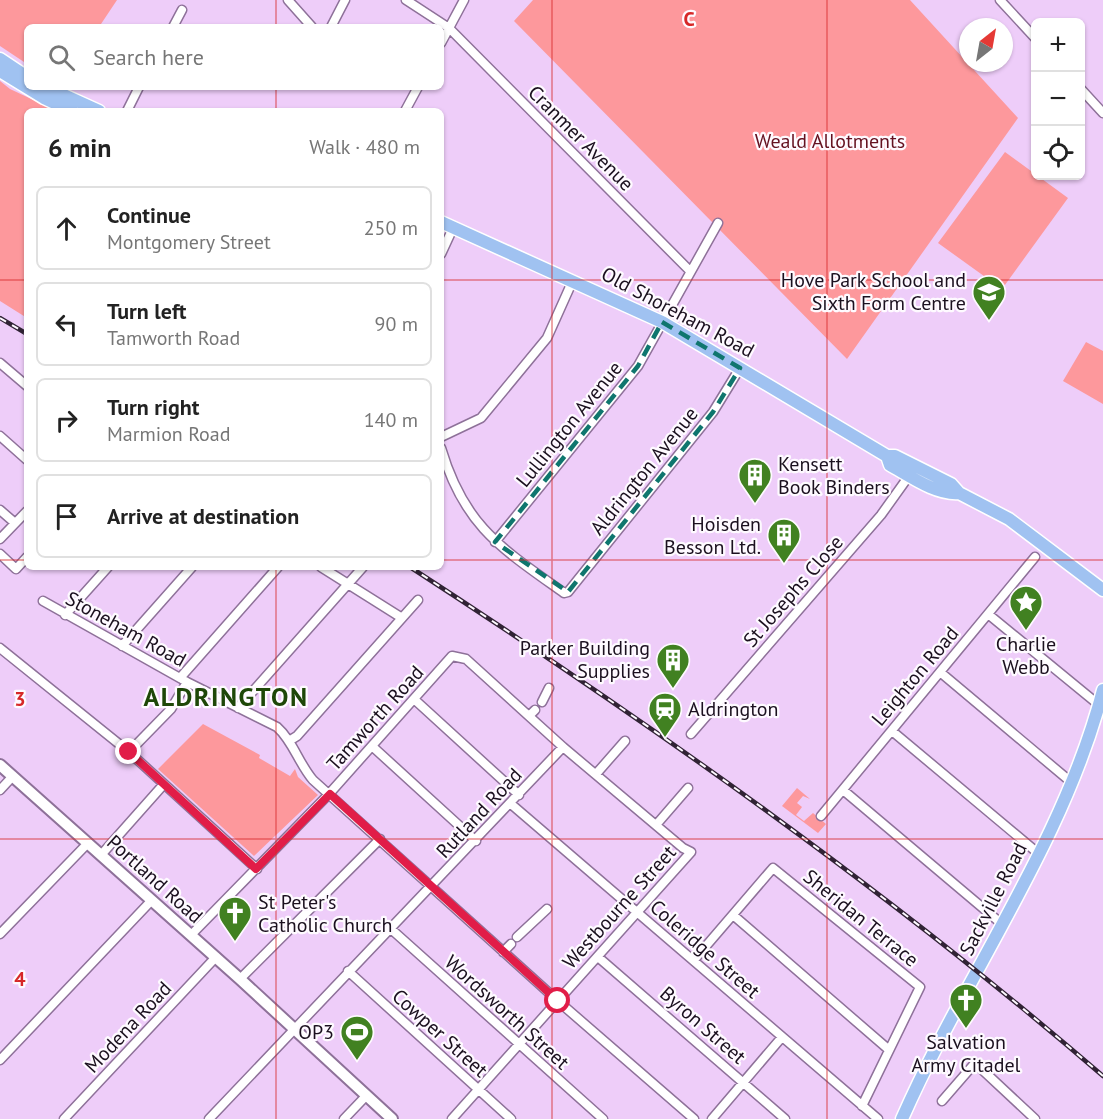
<!DOCTYPE html>
<meta charset="utf-8">
<style>
body{margin:0;font-family:"PT Sans",sans-serif;background:#f2f2f2;color:#222}
.controls{position:absolute;right:18px;top:18px;display:grid;overflow:hidden;border-radius:9px;box-shadow:0 2px 4px #0004}
.controls button{width:54px;height:54px;display:grid;place-items:center;padding:0;border:0;border-bottom:2px solid #e0e0e0;background:#fff;color:#222;font:30px sans-serif}
.compass{position:absolute;left:959px;top:18px;width:54px;height:54px;border-radius:50%;background:#fff;box-shadow:0 2px 4px #0004;rotate:31deg}
.stop{position:absolute;width:18px;height:18px;margin:-14px;border:4px solid #e11d48;border-radius:50%;background:#fff}
.stop.end{background:#e11d48;border-color:#fff;box-shadow:0 2px 6px #0008}
.list{margin:0;padding:0;list-style:none}
h2{display:flex;justify-content:space-between;align-items:center;height:78px;margin:0;padding:0 24px;font-size:26px}
h2 small{font-size:20px;font-weight:400;color:#767676}
.list li{display:grid;grid-template-columns:39px 1fr auto;gap:18px;align-items:center;box-sizing:border-box;height:84px;margin:0 12px 12px;padding:0 12px;border:2px solid #e0e0e0;border-radius:9px}
.list b{display:block;font-size:22px;white-space:nowrap}
.list p{margin:0;font-size:20px;white-space:nowrap;color:#767676}
.list em{font-size:20px;font-style:normal;color:#767676}
.icon{flex:none;width:33px;height:33px;fill:none;stroke:currentColor;stroke-width:2;stroke-linecap:round;stroke-linejoin:round}
.map{position:relative;flex:none;width:1103px;height:1119px;overflow:hidden}
.search{position:absolute;background:#fff;box-shadow:0 2px 4px #0004;left:24px;top:24px;width:420px;height:66px;display:flex;align-items:center;gap:15px;box-sizing:border-box;padding:0 21px;border-radius:9px;color:#767676;font-size:22px}
.panel{position:absolute;background:#fff;box-shadow:0 2px 4px #0004;left:24px;top:108px;width:420px;height:462px;border-radius:9px}
.map>svg:first-child{display:block}
.green{fill:#fd989c}
.lines{fill:none;stroke-linecap:round;stroke-linejoin:round}
.minor-casing{stroke:#8e7199;stroke-width:11}
.tertiary-casing{stroke:#8e7199;stroke-width:14}
.primary-casing{stroke:#fff;stroke-width:15}
.minor{stroke:#fff;stroke-width:8}
.tertiary{stroke:#fff;stroke-width:10}
.primary{stroke:#a0c2f1;stroke-width:12}
.rail-casing{stroke:#312335;stroke-width:4.5}
.rail{stroke:#fefaff;stroke-width:2;stroke-dasharray:7;stroke-linecap:butt}
.route{stroke:#e11d48;stroke-width:8}
.marked{fill:none;stroke:#0f766e;stroke-width:4.5;stroke-dasharray:12 8;stroke-linejoin:round}
.grid{fill:none;stroke:#d62828;stroke-width:1.5;stroke-opacity:0.55}
.labels{text-anchor:middle;dominant-baseline:central;stroke-width:4.5;stroke-linejoin:round;paint-order:stroke}
.street-label{font-size:20px;fill:#1b101f;stroke:#fefaff}
.park-label{font-size:20px;fill:#651120;stroke:#fefaff}
.poi-label{font-size:20px;fill:#1b101f;stroke:#fefaff;text-anchor:end}
.district-label{font-size:26px;font-weight:bold;letter-spacing:1.5px;fill:#1e4708;stroke:#fefaff}
.grid-label{font-size:20px;text-anchor:middle;font-weight:bold;fill:#d62828;stroke:#fefaff;stroke-width:4.5;stroke-linejoin:round;paint-order:stroke}
</style>
<div class="map">
<svg width="1103" height="1119" viewBox="0 0 1103 1119">
<rect width="100%" height="100%" fill="#eecdf9"/>
<path class="green" d="M0,0H117L99,27H27V64L0,46Z
M533,0H910L1018,118L847,359L514,21Z
M0,81L10,89L57,111H27V318L0,301Z
M1005,152L1068,198L1002,289L938,243Z
M1086,342L1103,351V404L1063,381Z
M203,724L260,755L259,758L290,776L295,769L298,777L318,795L254,856L158,769Z
M797,788L810,799L803,796L797,803L802,807L796,815L804,821L813,813L826,824L818,833L782,806Z"/>
<g class="lines">
<defs>
<path id="minor" d="M288,0L312,27
M406,0L449,28L690,271
M1000,0L1036,39
M173,27L182,10
M331,27L345,0
M441,43L464,0
M1080,88L1103,113
M127,111L139,87
M405,111L418,87
M441,254L453,228
M0,363L27,386
M0,436L27,460
M441,437L481,418L547,338L573,280
M441,448C464,526 501,548 564,593L568,592L713,412L740,368
M0,510L15,523
M0,539L27,511
M495,542L638,366L718,223
M0,554L16,569L27,557
M321,567L402,618
M43,601L187,682L277,727C293,741 299,764 313,780L558,1001L694,1119
M988,614L1099,705
M65,615L108,567
M122,646L192,567
M0,648L129,752L257,869
M940,672L1071,782
M180,678L278,567
M415,700L519,795
M542,702L549,688
M238,708L363,567
M529,716L535,710
M892,731L1039,854
M691,734L881,515L911,473
M289,741L297,736L418,600
M373,747L476,841
M129,752L171,709L187,682
M596,774L625,741
M0,790L13,776
M843,790L1003,925
M511,804L878,1119
M821,816L1035,557
M656,825L688,788
M101,855L164,784
M733,915L888,1049
M391,929L603,1119
M0,934L88,843
M191,935L329,794L452,656L466,659L563,747L683,848L691,852L452,1119
M517,937L547,909
M503,952L511,944
M598,957L785,1119
M694,960L773,868L920,987L862,1106
M348,971L511,1119
M240,979L380,839
M0,1060L151,901
M942,1101L975,1063L1035,1119
M64,1119L216,957
M209,1119L563,747
M344,1119L366,1096
M712,1119L782,1037"/>
<path id="tertiary" d="M0,765L240,979L392,1119"/>
<path id="primary" d="M0,59L27,77
M0,71L44,98L72,111
M46,87L99,111
M441,222L662,322L887,456H895L951,484L959,493L1009,519L1103,590
M887,456L890,465C910,476 936,495 959,493
M902,1119C965,975 1063,844 1103,690"/>
</defs>
<use href="#minor" class="minor-casing"/>
<use href="#tertiary" class="tertiary-casing"/>
<use href="#primary" class="primary-casing"/>
<use href="#minor" class="minor"/>
<use href="#tertiary" class="tertiary"/>
<use href="#primary" class="primary"/>
<defs>
<path id="rail" d="M0,318L27,334
M410,567C650,723 886,889 1103,1076"/>
</defs>
<use href="#rail" class="rail-casing"/>
<use href="#rail" class="rail"/>
</g>
<g class="lines">
<path class="route" d="M129,752L256,869L330,794L558,1001"/>
</g>
<path class="marked" d="M662,322L740,368L713,412L568,592L495,542L638,366Z"/>
<path class="grid" d="M276,0V27M552,0V1119M827,0V1119M276,87V111M0,280H27M441,280H1103M0,560H27M441,560H1103M276,567V1119M0,839H1103"/>
<defs>
<symbol id="school-pin" viewBox="-11 -11 22 30"><path d="M0 17L-7.5 6A9.5 9.5 0 1 1 7.5 6Z" fill="#418121" stroke="#fefaff"/><path d="M0-5L7-2L0 1L-7-2ZM-4 1L0 2.5L4 1V4Q0 6-4 4Z" fill="#fff"/></symbol>
<symbol id="building-pin" viewBox="-11 -11 22 30"><path d="M0 17L-7.5 6A9.5 9.5 0 1 1 7.5 6Z" fill="#418121" stroke="#fefaff"/><path d="M-4-6H4V6H1V3H-1V6H-4ZM-2.5-4.3h1.7v1.8h-1.7ZM.8-4.3h1.7v1.8H.8ZM-2.5-1h1.7V.8h-1.7ZM.8-1h1.7V.8H.8Z" fill="#fff"/></symbol>
<symbol id="sight-pin" viewBox="-11 -11 22 30"><path d="M0 17L-7.5 6A9.5 9.5 0 1 1 7.5 6Z" fill="#418121" stroke="#fefaff"/><path d="M0-6L1.8-2.2L6-1.7L2.9 1.2L3.7 5.4L0 3.3L-3.7 5.4L-2.9 1.2L-6-1.7L-1.8-2.2Z" fill="#fff"/></symbol>
<symbol id="station-pin" viewBox="-11 -11 22 30"><path d="M0 17L-7.5 6A9.5 9.5 0 1 1 7.5 6Z" fill="#418121" stroke="#fefaff"/><path d="M-3-6H3Q5-6 5-4V2Q5 4 3 4L4.5 6H3L1.5 4h-3L-3 6H-4.5L-3 4Q-5 4-5 2V-4Q-5-6-3-6ZM-3.5-4v3h7v-3ZM-3.5 1v1.5H-2V1ZM2 1v1.5H3.5V1Z" fill="#fff"/></symbol>
<symbol id="church-pin" viewBox="-11 -11 22 30"><path d="M0 17L-7.5 6A9.5 9.5 0 1 1 7.5 6Z" fill="#418121" stroke="#fefaff"/><path d="M-1.2-6h2.4v3.5h3.3v2.4h-3.3V6h-2.4V-.1h-3.3v-2.4h3.3Z" fill="#fff"/></symbol>
<symbol id="stadium-pin" viewBox="-11 -11 22 30"><path d="M0 17L-7.5 6A9.5 9.5 0 1 1 7.5 6Z" fill="#418121" stroke="#fefaff"/><path d="M0-5a6.5 5 0 1 0 0 10a6.5 5 0 1 0 0-10ZM-3.5-1.8h7v3.6h-7Z" fill="#fff"/></symbol>
</defs>
<g fill-rule="evenodd">
<use href="#school-pin" x="970" y="273" width="38" height="52"/>
<use href="#building-pin" x="736" y="456" width="38" height="52"/>
<use href="#building-pin" x="765" y="516" width="38" height="52"/>
<use href="#sight-pin" x="1007" y="583" width="38" height="52"/>
<use href="#building-pin" x="654" y="641" width="38" height="52"/>
<use href="#station-pin" x="646" y="690" width="38" height="52"/>
<use href="#church-pin" x="216" y="894" width="38" height="52"/>
<use href="#church-pin" x="947" y="981" width="38" height="52"/>
<use href="#stadium-pin" x="338" y="1013" width="38" height="52"/>
</g>
<g class="labels">
<g class="street-label">
<text transform="translate(581 138) rotate(45)">Cranmer Avenue</text>
<text transform="translate(678 312) rotate(28)">Old Shoreham Road</text>
<text transform="translate(569 424) rotate(-51)">Lullington Avenue</text>
<text transform="translate(644 471) rotate(-51)">Aldrington Avenue</text>
<text transform="translate(793 591) rotate(-49)">St Josephs Close</text>
<text transform="translate(126 629) rotate(29)">Stoneham Road</text>
<text transform="translate(915 676) rotate(-50)">Leighton Road</text>
<text transform="translate(375 718) rotate(-48)">Tamworth Road</text>
<text transform="translate(479 813) rotate(-47)">Rutland Road</text>
<text transform="translate(155 879) rotate(42)">Portland Road</text>
<text transform="translate(993 899) rotate(-63)">Sackville Road</text>
<text transform="translate(619 907) rotate(-48)">Westbourne Street</text>
<text transform="translate(861 918) rotate(39)">Sheridan Terrace</text>
<text transform="translate(705 949) rotate(41)">Coleridge Street</text>
<text transform="translate(507 1012) rotate(42)">Wordsworth Street</text>
<text transform="translate(703 1025) rotate(41)">Byron Street</text>
<text transform="translate(128 1027) rotate(-47)">Modena Road</text>
<text transform="translate(440 1033) rotate(42)">Cowper Street</text>
</g>
<g class="park-label">
<text x="830" y="141">Weald Allotments</text>
</g>
<g class="poi-label">
<text x="966" y="280">Hove Park School and<tspan x="966" dy="23">Sixth Form Centre</tspan></text>
<text x="778" y="464" text-anchor="start">Kensett<tspan x="778" dy="23">Book Binders</tspan></text>
<text x="761" y="524">Hoisden<tspan x="761" dy="23">Besson Ltd.</tspan></text>
<text x="1026" y="644" text-anchor="middle">Charlie<tspan x="1026" dy="23">Webb</tspan></text>
<text x="650" y="648">Parker Building<tspan x="650" dy="23">Supplies</tspan></text>
<text x="688" y="709" text-anchor="start">Aldrington</text>
<text x="258" y="902" text-anchor="start">St Peter's<tspan x="258" dy="23">Catholic Church</tspan></text>
<text x="334" y="1032">OP3</text>
<text x="966" y="1042" text-anchor="middle">Salvation<tspan x="966" dy="23">Army Citadel</tspan></text>
</g>
<g class="district-label">
<text x="226" y="696">ALDRINGTON</text>
</g>
</g>
<g class="grid-label">
<text x="689" y="26">C</text>
<text x="20" y="706">3</text>
<text x="20" y="986">4</text>
</g>
</svg>
<div class="controls">
<button>+</button>
<button>−</button>
<button><svg class="icon" aria-label="locate" viewBox="0 0 24 24"><circle cx="12" cy="12" r="6"/><path d="M12 2v4M12 18v4M2 12h4M18 12h4"/></svg></button>
</div>
<svg class="compass" viewBox="-18 -18 36 36"><path d="M0-13l5 13h-10z" fill="#e53935"/><path d="M0 13l5-13h-10z" fill="#767676"/></svg>
<div class="stop" style="left:558px;top:1001px"></div>
<div class="stop end" style="left:129px;top:752px"></div>
<div class="search"><svg class="icon" aria-label="search" viewBox="0 0 24 24"><circle cx="10" cy="10" r="6"/><path d="M15 15l6 6"/></svg>Search here</div>
<section class="panel">
<h2>6 min<small>Walk · 480 m</small></h2>
<ul class="list">
<li><svg class="icon" aria-label="ahead" viewBox="0 0 24 24"><path d="M12 20V5M6 11l6-6 6 6"/></svg><div><b>Continue</b><p>Montgomery Street</p></div><em>250 m</em></li>
<li><svg class="icon" aria-label="left" viewBox="0 0 24 24"><path d="M17 20v-9H6M10 6l-5 5 5 5"/></svg><div><b>Turn left</b><p>Tamworth Road</p></div><em>90 m</em></li>
<li><svg class="icon" aria-label="right" viewBox="0 0 24 24"><path d="M7 20v-9h11M14 6l5 5-5 5"/></svg><div><b>Turn right</b><p>Marmion Road</p></div><em>140 m</em></li>
<li><svg class="icon" aria-label="arrive" viewBox="0 0 24 24"><path d="M6 21V4h12l-3 4 3 4H6"/></svg><div><b>Arrive at destination</b></div></li>
</ul>
</section>
</div>
